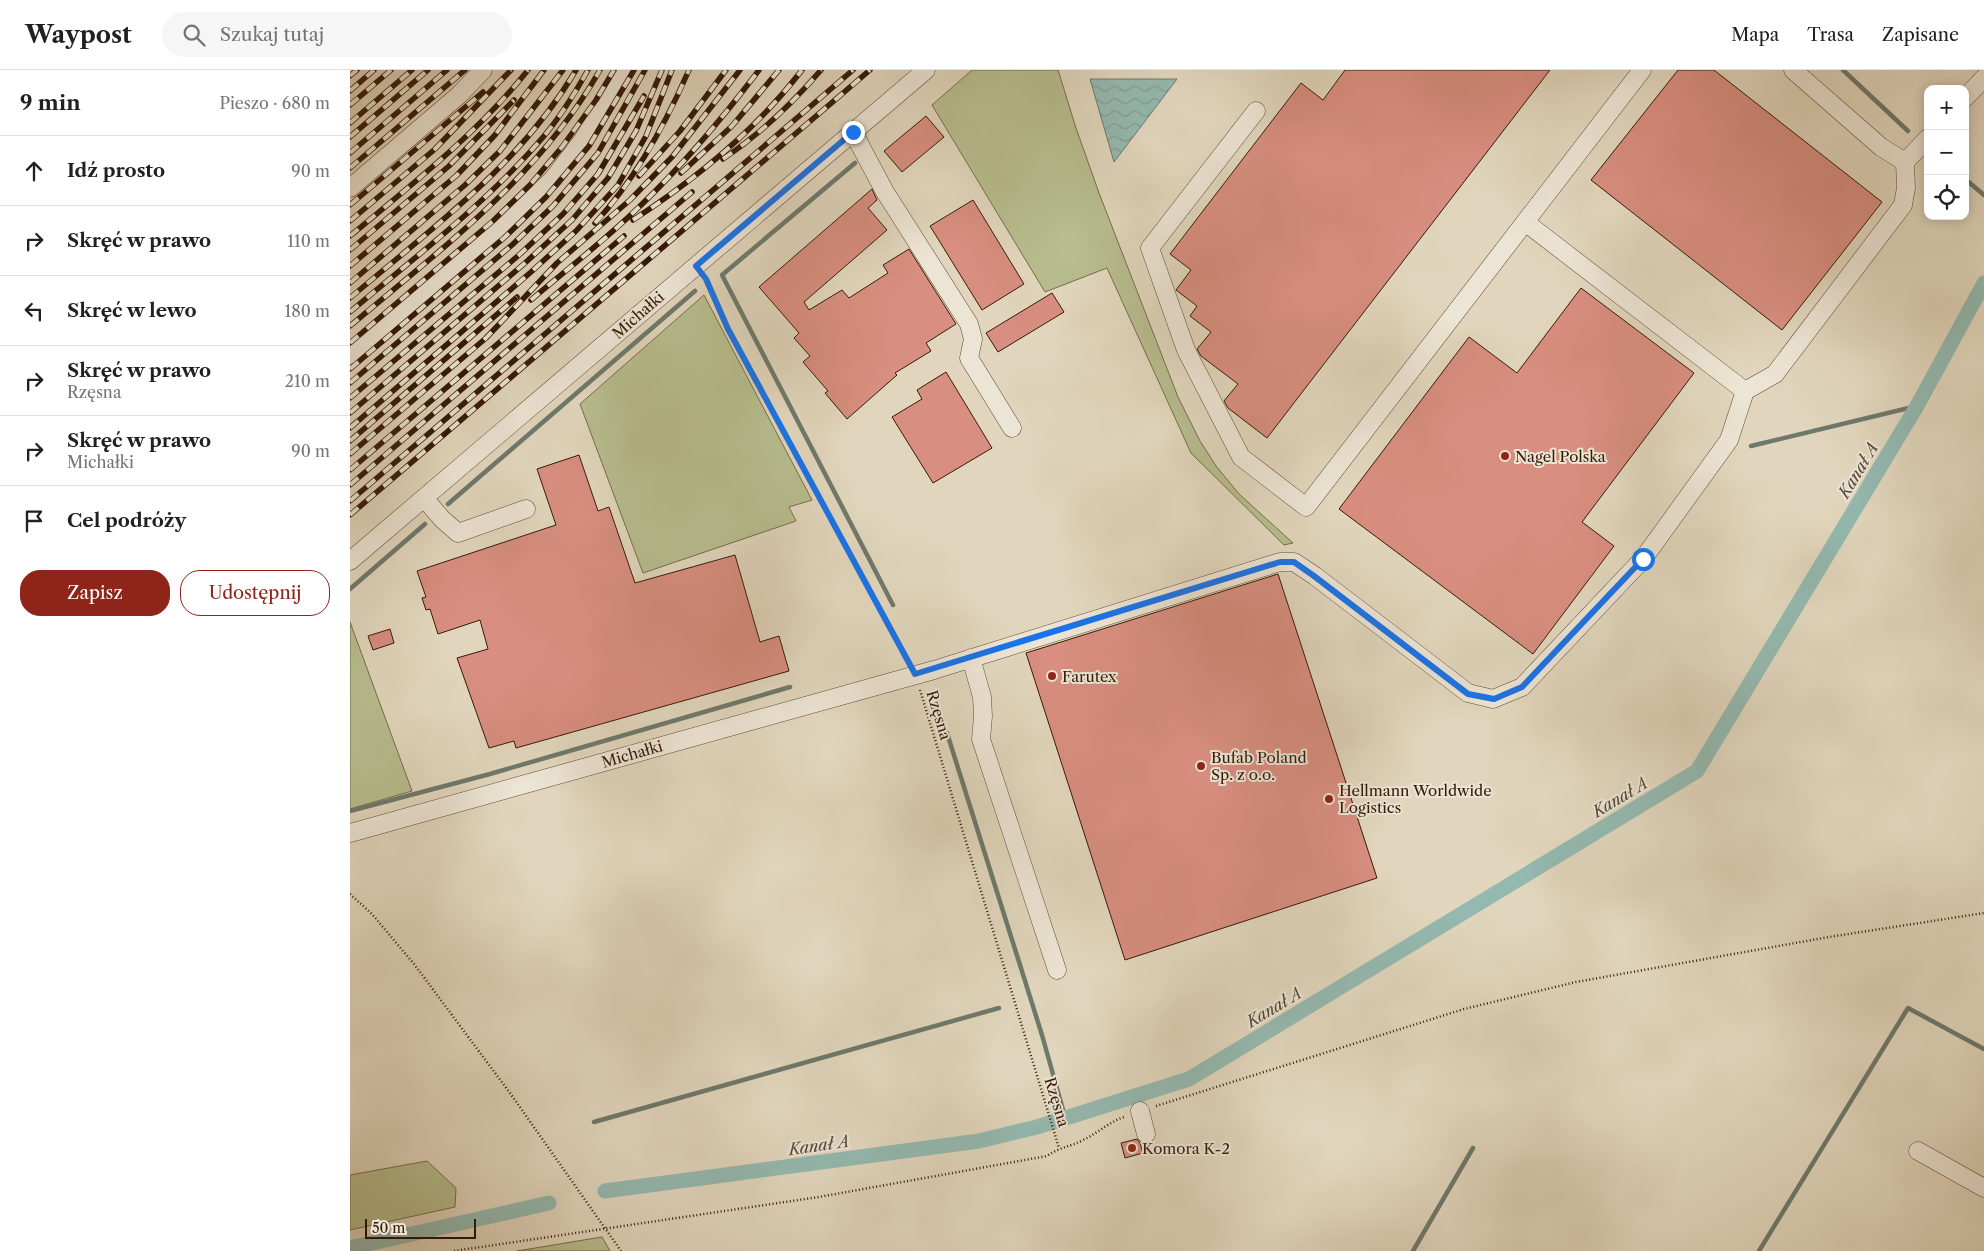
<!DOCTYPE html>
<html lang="pl">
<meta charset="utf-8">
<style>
body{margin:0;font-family:"Libre Caslon Text",serif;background:#f6f6f6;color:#202124}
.controls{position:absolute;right:15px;top:15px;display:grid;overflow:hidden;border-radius:10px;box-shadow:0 2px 12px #0003}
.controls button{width:45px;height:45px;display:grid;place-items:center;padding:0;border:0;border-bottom:1px solid #e0e0e0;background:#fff;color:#202124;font:25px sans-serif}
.scale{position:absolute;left:15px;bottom:12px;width:111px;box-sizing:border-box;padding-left:5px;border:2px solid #351a07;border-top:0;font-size:14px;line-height:18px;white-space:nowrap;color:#351a07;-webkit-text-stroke:4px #ece4d4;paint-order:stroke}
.stop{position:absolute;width:15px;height:15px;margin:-11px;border:4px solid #1a73e8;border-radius:50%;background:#fff}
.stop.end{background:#1a73e8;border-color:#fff;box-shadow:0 1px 5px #0008}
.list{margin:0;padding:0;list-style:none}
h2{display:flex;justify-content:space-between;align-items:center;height:65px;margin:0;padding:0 20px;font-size:21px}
h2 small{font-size:16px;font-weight:400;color:#757577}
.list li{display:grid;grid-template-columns:32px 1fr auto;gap:15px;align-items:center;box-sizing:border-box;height:70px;padding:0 20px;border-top:1px solid #e0e0e0}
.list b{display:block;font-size:19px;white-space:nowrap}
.list p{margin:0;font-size:16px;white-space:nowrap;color:#757577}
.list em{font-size:16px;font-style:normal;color:#757577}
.actions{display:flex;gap:10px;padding:15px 20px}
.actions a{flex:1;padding:11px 0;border:1px solid #8f2418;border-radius:20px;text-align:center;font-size:18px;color:#8f2418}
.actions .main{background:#8f2418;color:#fff}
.icon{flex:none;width:28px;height:28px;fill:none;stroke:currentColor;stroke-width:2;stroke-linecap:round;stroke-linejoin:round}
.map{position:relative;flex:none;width:1634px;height:1181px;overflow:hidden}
header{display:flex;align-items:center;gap:30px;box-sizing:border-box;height:70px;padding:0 25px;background:#fff;border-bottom:1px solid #e0e0e0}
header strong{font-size:24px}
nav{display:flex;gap:28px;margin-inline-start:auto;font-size:18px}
.search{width:350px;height:45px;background:#f6f6f6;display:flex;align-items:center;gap:12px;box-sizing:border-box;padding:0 18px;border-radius:28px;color:#757577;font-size:19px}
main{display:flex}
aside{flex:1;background:#fff}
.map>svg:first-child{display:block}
.green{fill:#b7bd8e;stroke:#766c4a}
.water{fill:url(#water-waves);stroke:#6e796c}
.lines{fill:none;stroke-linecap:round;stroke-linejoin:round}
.stream{stroke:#6e796c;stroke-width:4.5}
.canal{stroke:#94b9b0;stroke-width:15}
.building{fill:#d88e80;stroke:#351a07}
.minor-casing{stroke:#604934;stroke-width:19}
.path{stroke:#351a07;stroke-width:2.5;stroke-dasharray:1 2.5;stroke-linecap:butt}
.minor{stroke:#ece4d4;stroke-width:18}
.rail-casing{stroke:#351a07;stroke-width:5.5}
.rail{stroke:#ece4d4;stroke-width:4;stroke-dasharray:11;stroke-linecap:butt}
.route{stroke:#1a73e8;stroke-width:6}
.poi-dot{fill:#8f2418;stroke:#ece4d4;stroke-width:2}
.labels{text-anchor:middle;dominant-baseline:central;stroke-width:4;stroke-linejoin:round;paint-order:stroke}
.street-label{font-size:15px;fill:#351a07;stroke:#ece4d4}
.poi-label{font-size:15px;fill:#351a07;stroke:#ece4d4;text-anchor:start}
.water-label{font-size:16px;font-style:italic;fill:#524a3a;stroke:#ece4d4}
</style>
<header>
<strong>Waypost</strong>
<div class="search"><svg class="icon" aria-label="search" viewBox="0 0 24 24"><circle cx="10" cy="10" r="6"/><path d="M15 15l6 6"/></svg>Szukaj tutaj</div>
<nav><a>Mapa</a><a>Trasa</a><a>Zapisane</a></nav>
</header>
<main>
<aside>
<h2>9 min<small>Pieszo · 680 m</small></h2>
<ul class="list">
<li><svg class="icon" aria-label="ahead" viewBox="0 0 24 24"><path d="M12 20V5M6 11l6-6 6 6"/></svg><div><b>Idź prosto</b></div><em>90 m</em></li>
<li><svg class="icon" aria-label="right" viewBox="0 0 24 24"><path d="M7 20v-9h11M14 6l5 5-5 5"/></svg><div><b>Skręć w prawo</b></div><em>110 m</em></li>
<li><svg class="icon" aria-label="left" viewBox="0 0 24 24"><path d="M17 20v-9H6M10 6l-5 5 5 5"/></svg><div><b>Skręć w lewo</b></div><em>180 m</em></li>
<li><svg class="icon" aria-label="right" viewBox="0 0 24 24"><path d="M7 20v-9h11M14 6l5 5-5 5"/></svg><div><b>Skręć w prawo</b><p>Rzęsna</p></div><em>210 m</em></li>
<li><svg class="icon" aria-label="right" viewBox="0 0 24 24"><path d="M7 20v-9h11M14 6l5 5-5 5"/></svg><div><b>Skręć w prawo</b><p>Michałki</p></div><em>90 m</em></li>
<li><svg class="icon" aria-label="arrive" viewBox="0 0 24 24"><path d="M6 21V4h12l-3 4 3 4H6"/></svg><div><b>Cel podróży</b></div></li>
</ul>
<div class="actions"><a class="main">Zapisz</a><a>Udostępnij</a></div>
</aside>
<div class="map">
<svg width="1634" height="1181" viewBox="0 0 1634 1181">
<defs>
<pattern id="water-waves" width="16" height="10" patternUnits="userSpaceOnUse" patternTransform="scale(1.25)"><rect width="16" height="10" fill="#94b9b0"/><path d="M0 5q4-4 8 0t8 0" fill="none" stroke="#809e96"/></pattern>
</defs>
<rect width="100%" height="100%" fill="#e1d6bd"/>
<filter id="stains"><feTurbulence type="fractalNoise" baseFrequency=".004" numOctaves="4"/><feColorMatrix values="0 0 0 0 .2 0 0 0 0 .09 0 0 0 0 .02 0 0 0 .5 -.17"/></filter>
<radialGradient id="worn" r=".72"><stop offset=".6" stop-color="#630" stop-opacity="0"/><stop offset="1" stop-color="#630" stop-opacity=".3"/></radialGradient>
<path class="green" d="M622,0H708L726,58L749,123L828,327L850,371L866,396L889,424L943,473L934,475L841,383L757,198L695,222L582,35Z
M354,225L462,430L439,437L446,451L293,503L230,334Z
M0,552L62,721L0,739Z
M77,1091L106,1118L105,1137L0,1160V1105Z
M252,1167L260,1181H167Z"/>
<path class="water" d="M740,9H827L764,92Z"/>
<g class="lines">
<path class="stream" d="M1493,0L1558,61
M505,93L372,205L543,535
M1615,109L1634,125
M1401,376L1567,336
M98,434L345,221
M0,519L75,454
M597,663L692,965L715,1047
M0,741L140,704L440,617
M244,1052L649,938
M1063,1181L1123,1078
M1409,1181L1558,938L1634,979"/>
<path class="canal" d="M255,1121L629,1071L687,1057L839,1009L1347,701L1567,336L1634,213
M0,1178L199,1133"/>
</g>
<path class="building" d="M995,0H1200L917,368L878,338L874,331L888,314L851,286L847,279L861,262L840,246L847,236L826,220L841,200L820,184L951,13L973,30Z
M1328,0H1364L1532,132L1432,260L1241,110Z
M576,46L594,67L552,102L534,81Z
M522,119L527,130L518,138L537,160L454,232L459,240L492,220L499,228L538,203L533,195L559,179L606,254L576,273L581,281L545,303L547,305L497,349L475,323L478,321L453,292L460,286L444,268L449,263L409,217Z
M623,130L674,214L632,240L580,156Z
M1231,218L1344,303L1232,452L1264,476L1183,584L989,439L1119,267L1167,303Z
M702,223L714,242L648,282L636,263Z
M596,302L642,378L583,413L542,347L572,329L567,320Z
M229,385L248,441L259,437L285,513L385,485L410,572L429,566L439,601L166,678L164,671L139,678L107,588L138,579L130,550L88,564L80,539L76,540L72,528L76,527L67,501L206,455L187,399Z
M928,504L1027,808L775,890L676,583Z
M40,559L44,573L23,580L18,566Z
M787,1069L790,1073L793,1083L775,1088L771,1073Z"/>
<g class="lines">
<defs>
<path id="minor" d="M1443,0L1531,77L1555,92L1578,68
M1615,28L1634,8
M906,41L800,178L836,280L891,387L956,437L1292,0
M503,62L535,122L619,254L623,269L619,288L662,358
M0,118L109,25L133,0
M1175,152L1395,321
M0,285L168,142L203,109L233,70L275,0
M74,428L92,449L108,463L176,439
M0,491L576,0
M621,588L632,627L633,646L631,669L707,900
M0,763L584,600L930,492H944L965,506L1118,623L1143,629L1172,617L1293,489L1379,370L1395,321L1425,304L1553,135L1556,118L1555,92
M790,1041L796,1064
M1568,1081L1634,1118"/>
</defs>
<use href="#minor" class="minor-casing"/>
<path class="path" d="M355,208L378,259L558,592
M570,620L709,1078
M0,824L22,844L64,894L160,1023L271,1181
M806,1036L1114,939L1226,912L1479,867L1634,843
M104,1181L469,1127L697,1086C712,1076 720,1077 733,1070C748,1063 759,1052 774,1047"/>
<use href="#minor" class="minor"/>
<defs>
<path id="rail" d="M0,6L7,0
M0,21L24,0
M0,35L41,0
M0,53L62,0
M0,67L78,0
M0,83L97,0
M373,89C410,64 442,34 471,0
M0,98L115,0
M331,103L382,56L429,0
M289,106L330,61L376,0
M0,135L133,22
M283,150C346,109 406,60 452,0
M0,151L85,79L161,0
M245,153C286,109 315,55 339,0
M0,166C61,115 128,63 178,0
M0,180L99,96L164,30
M0,196L107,105L145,65L194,0
M0,213L115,115L150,81L213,0
M0,228C82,158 170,95 226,0
M181,230C216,200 254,171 288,138C332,96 372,49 409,0
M0,242C66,186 137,133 194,66C211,46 225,23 238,0
M0,256C91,179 190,106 250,0
M0,273L143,151L180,115L212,77L246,30L264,0
M0,299L155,167L196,127L239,76L284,0
M0,313L162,175L203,136L248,83L295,0
M0,328L169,185L213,144L248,104L294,26
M0,343L175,193L222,150L258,108L286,61L312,0
M0,358L181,202L226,161L268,115L296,66L322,0
M0,371L167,227
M0,384L136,268L207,193L280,130L322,87L390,0
M0,400L274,166
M0,415L342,122
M0,431L503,0
M0,445L520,0"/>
</defs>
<use href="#rail" class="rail-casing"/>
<use href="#rail" class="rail"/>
</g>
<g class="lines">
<path class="route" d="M503,62L346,196L356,209L378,259L565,604L930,492H944L964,506L1118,624L1144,629L1172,617L1293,489"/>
</g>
<g class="poi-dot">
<circle cx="1155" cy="386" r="5"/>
<circle cx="702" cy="606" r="5"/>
<circle cx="851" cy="696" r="5"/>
<circle cx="979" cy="729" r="5"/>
<circle cx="782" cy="1078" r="5"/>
</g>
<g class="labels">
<g class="street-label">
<text transform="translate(288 245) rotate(-41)">Michałki</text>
<text transform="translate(589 645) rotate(73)">Rzęsna</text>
<text transform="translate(282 684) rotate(-16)">Michałki</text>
<text transform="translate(707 1032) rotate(73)">Rzęsna</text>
</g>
<g class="poi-label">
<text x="1165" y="386">Nagel Polska</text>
<text x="712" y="606">Farutex</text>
<text x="861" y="687">Bufab Poland<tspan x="861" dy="17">Sp. z o.o.</tspan></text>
<text x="989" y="720">Hellmann Worldwide<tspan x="989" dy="17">Logistics</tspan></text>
<text x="792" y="1078">Komora K-2</text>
</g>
<g class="water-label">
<text transform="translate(1508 400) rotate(-59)">Kanał A</text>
<text transform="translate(1270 727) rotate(-31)">Kanał A</text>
<text transform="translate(924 937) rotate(-31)">Kanał A</text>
<text transform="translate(469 1075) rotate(-8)">Kanał A</text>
</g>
</g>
<rect width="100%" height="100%" filter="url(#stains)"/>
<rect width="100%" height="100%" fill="url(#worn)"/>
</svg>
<div class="controls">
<button>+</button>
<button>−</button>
<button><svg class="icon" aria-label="locate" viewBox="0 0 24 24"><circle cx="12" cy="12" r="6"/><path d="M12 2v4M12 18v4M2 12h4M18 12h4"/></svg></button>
</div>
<div class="scale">50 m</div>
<div class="stop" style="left:1293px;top:489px"></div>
<div class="stop end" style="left:503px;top:62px"></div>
</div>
</main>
